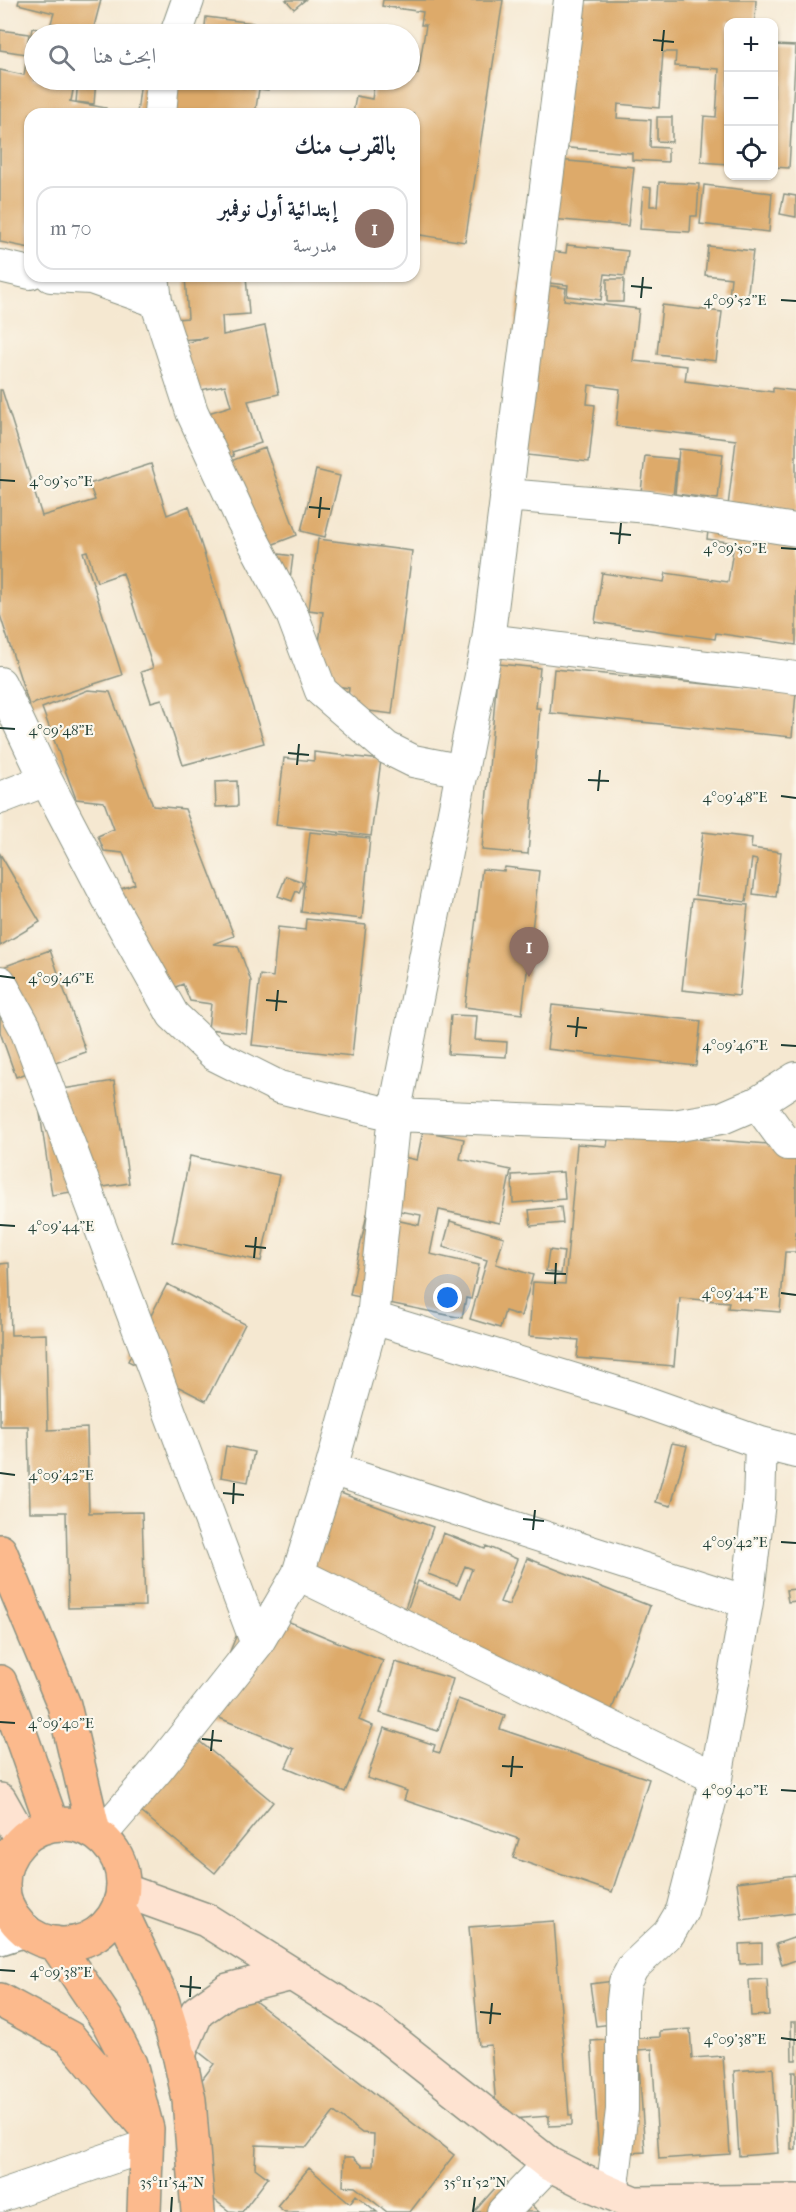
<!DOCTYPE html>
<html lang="ar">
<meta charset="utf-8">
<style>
body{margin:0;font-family:"IM FELL French Canon",Amiri,serif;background:#f2f2f3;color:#1f2937;direction:rtl}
.controls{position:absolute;right:18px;top:18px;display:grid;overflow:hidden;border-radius:12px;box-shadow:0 2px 4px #0004}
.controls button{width:54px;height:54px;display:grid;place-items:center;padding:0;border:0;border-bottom:2px solid #e0e1e3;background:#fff;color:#1f2937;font:30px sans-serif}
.you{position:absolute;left:448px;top:1298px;width:21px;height:21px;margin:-15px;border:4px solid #fff;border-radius:50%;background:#1a73e8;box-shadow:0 0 0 9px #1a73e833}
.badge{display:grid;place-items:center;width:39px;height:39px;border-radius:50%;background:#2563eb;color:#fff;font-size:20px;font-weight:700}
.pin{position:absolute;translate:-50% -50px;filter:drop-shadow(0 2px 3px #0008)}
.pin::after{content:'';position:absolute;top:32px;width:21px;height:18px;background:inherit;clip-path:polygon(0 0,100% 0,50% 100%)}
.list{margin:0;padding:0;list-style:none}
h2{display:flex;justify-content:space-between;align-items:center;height:78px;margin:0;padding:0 24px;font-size:26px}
h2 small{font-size:20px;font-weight:400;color:#747a83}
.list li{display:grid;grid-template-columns:39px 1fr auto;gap:18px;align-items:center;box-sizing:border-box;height:84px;margin:0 12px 12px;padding:0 12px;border:2px solid #e0e1e3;border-radius:18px}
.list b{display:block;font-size:22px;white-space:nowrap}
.list p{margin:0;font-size:20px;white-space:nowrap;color:#747a83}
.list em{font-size:20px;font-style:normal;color:#747a83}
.icon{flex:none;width:33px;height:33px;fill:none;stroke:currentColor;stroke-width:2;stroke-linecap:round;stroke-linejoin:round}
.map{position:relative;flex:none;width:796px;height:2212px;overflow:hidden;direction:ltr}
.search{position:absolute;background:#fff;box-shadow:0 2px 4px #0004;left:24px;top:24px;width:396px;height:66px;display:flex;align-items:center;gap:15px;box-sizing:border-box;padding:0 21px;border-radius:33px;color:#747a83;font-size:22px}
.panel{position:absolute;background:#fff;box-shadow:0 2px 4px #0004;left:24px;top:108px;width:396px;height:174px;border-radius:18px;direction:rtl}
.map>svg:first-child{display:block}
.building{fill:#ddaa6a}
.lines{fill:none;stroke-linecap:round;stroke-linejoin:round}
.minor-casing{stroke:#8a9282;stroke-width:34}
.tertiary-casing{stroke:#8a9282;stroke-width:36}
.secondary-casing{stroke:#8a9282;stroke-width:36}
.primary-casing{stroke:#8a9282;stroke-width:36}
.minor{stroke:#fff;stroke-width:32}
.tertiary{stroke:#fff;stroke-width:33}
.secondary{stroke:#fee3d1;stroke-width:33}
.primary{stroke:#fcba8d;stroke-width:33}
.ticks{fill:none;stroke:#1f3d34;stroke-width:2}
.ticks-label{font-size:15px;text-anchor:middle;fill:#1f3d34;stroke:#fbf7ec;stroke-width:4.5;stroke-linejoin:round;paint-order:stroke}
</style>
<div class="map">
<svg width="796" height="2212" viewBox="0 0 796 2212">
<rect width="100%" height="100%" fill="#fbf7ec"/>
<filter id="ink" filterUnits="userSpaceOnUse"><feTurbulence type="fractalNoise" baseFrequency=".0167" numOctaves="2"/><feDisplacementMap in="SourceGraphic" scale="12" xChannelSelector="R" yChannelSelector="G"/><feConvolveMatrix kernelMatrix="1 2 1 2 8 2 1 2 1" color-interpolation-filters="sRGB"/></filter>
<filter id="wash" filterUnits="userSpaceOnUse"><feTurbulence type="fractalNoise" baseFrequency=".008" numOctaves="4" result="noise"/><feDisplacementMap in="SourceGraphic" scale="24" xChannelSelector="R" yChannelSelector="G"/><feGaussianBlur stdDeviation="1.35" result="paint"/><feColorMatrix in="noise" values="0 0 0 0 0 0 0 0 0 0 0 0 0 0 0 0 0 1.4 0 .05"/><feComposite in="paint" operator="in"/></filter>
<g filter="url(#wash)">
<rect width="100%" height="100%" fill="#f5e8d1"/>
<g id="blocks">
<path class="building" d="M19,0H101L92,34L51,23L54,13L18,4Z
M286,0H305L294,9Z
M383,0H503L465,242L414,234V114H353L356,96L372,99L375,80H410V73L418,74L426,25H421L423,12L382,6Z
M574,0H756L755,22H728V164L701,162L704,116L716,117L719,69L675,66L676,52H663L659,108L618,104L617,118L651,120L650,147L668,148V162L632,160V153L557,147Z
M206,17L253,23L252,34H204Z
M32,28L63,33L34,34V80H75L71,101H69L106,108L105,114H30V248L0,242V70L24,75Z
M0,30L29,34L26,54L0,50Z
M774,45L796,46L789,168L774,167Z
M78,80H96L94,104L76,102Z
M141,80L192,84L193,81L253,89L254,80H269L268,90L259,89L255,114H137Z
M657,117H672V142L657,141Z
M535,158L634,167L628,226L530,217Z
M659,182L699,184L697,216H691L690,232L640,229L643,187L651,188L650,206H657Z
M704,185L772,193L769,232L700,224Z
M784,194L796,196V217L780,214Z
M567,245L628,251L625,276L605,274L601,300L567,296L568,285L528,281L532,249L566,253Z
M708,246L753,251L747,299L729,297L731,278L705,275Z
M185,276H246L249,314L222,316L223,335L265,326L279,394L248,401L261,443L232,452L234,456L207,464L205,414L231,406L225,385L181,394L185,343L207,338L165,341L163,320L188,318Z
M607,279H624L623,302H607Z
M520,282L566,288L564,300L639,309L633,361L687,366L685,381L773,392V388L796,391V514L728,506L736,440L616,426L620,389L589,385L587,404L595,405L589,462L500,452Z
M662,305L722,312L716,361L657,354Z
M0,390H2L42,516L95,500L89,484L151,464L167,515L189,506L264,743L183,765L162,699L151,702L141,672L153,668L123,573L97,582L87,551L83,552L122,675L29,705L0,615Z
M265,448L297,535L266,547L215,467Z
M679,449L723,454L718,499L675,494Z
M645,456L677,459L673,496L641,492Z
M316,470L340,476L325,537L301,531Z
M710,516L796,528V645L716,633L715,639L595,622L602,573L664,582L666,573L728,582L734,543L707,539Z
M318,539L412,551L392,714L347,708L349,688L314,683L323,612L309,610Z
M264,552L293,556L290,579Z
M498,664L540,668L536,708H540L528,854L482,850Z
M554,669L796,693L792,737L550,713Z
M88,690L110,692L153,806L185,809L234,936L213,944L238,946L251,981L246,1033L208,1029L211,1004L190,1001L183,984L163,992L121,889L135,884L123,853L104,851L98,836L114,829L104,802L76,799L42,708Z
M314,752L381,760L371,836L276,825L284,758L314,761Z
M237,781L238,806L216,807L215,782Z
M310,832L370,838L362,919L301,912Z
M703,832L752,838L751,848L781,852L776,897L753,894L757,860L752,859L746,902L695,895Z
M0,854L40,922L0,946Z
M505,867L539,871L522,1014L465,1007L482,869L504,871Z
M286,876L303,882L299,893L296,891L292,901L278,896Z
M692,899L748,905L739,996L682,990Z
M306,919L366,925L352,1056L252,1045L260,975L273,977L278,927L305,930Z
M50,950L86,1052L16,1077L0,1032V968Z
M552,1005L701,1021L696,1066L547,1049Z
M451,1015L477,1016L475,1040L507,1042L506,1057L448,1054Z
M114,1081L129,1183L52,1195L37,1093Z
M423,1131L464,1139L460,1159L511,1170L500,1223L439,1210L430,1254L479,1265L471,1299L466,1298L462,1318L350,1295L367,1214L419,1225L421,1215L379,1207L390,1154L417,1160Z
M609,1132L796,1146V1252H785L780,1312L728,1308L729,1302L680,1298L674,1366L577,1358L579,1340L529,1336L533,1282L565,1284L577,1144L607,1146Z
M190,1156L279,1175L261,1261L172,1242Z
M563,1172L565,1199L513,1203L512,1175Z
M561,1207L563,1223L531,1226L529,1210Z
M450,1221L504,1237L496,1264L533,1275L521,1316L505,1311L500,1328L470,1319L487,1260L443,1247Z
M549,1250L564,1252L561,1274L546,1271Z
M9,1263L11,1335L46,1334L48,1430L87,1428L89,1513L142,1512L145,1606L68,1608L66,1512H30L28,1426H0V1264Z
M167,1284L245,1324L206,1401L128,1361Z
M672,1443L687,1446L671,1506L656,1502Z
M226,1446L254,1452L248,1482L221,1477Z
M316,1484L433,1527L404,1611L285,1569Z
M443,1533L485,1549L486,1546L517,1559L500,1602L509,1605L527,1558L650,1606L611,1712L402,1623L418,1581L461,1598L472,1569L465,1566L457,1585L428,1574Z
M796,1589V1601L788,1602L786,1590Z
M249,1605L383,1661L359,1720L373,1726L345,1792L286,1767L294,1749L205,1712Z
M395,1662L453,1679L438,1731L380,1713Z
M458,1699L505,1715L500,1729L649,1779L612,1892L513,1858L519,1839L404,1800L407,1791L367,1778L384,1728L435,1745L433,1751L440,1753Z
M176,1722L273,1802L215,1873L118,1793Z
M796,1875V1913L742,1920L737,1882Z
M554,1921L569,2115H572V2125L549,2126V2116L497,2120L491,2045L479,2046L469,1927Z
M796,1937V1960L782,1965L776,1944Z
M762,1943V1963L740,1964L739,1944Z
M767,1979L769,2015L751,2016L749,1980Z
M622,1980L628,2022L596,2026L590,1984Z
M229,1981L454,2155L410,2212H387L355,2187L343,2186L344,2157H353L363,2166H373L374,2134L362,2133L334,2112L307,2147L256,2145L255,2168L268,2178L242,2212L229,2211L175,2169L207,2127L195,2089L214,2064L184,2040Z
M791,2022H796V2060H792Z
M690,2029L692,2058L723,2056L730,2154L659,2159L652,2049L638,2050L645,2152L599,2155L591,2041L660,2037V2031Z
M773,2068L778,2153L739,2156L734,2071Z
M792,2072H796V2150H791Z
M309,2168L350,2203L356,2195L377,2212H285L277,2206Z
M503,2179L539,2212H474Z"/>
</g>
</g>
<g filter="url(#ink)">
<use href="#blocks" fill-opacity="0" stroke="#8a9282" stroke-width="1.5"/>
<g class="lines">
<defs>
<path id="minor" d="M176,34L188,0
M160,114L163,80
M0,266L30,273
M51,276L91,278L156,301
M153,276L156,301L192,412L242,520L292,614L321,691L387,748L413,761L463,771
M506,495L649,507L796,530
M488,640L796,678
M0,683L46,780L113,908L173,1015L215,1055L279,1087L394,1115L673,1126L722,1118L757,1103L796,1078
M0,798L46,780
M0,982L25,1027L257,1644
M757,1103L787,1144H796
M373,1318L631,1397L761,1443L759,1502L747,1602L716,1778L682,1911L669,1933L633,1967L625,1982L622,2010V2110L612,2194
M761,1443L796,1452
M331,1469L747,1602
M298,1574L716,1778
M100,1836L157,1770L257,1644L298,1574L331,1469L373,1318L394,1115L488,640L570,0
M0,2196L146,2146
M503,2212L549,2164"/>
<path id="tertiary" d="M0,1861L10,1854
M0,1938L25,1930"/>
<path id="secondary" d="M0,1800L22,1839
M123,1890L206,1920L373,2025L549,2164L585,2182L634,2203L796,2201
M179,2054L197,2012L228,1990L292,1974"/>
<path id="primary" d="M0,1551L64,1705L94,1832
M0,1682L14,1716L52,1824
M3 1884a60 60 0 1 1 120 0a60 60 0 1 1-120 0Z
M119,1907L160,1993L179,2054L189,2100L198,2212
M55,1943L107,2020L130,2064L147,2129L144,2212
M0,2000L70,2038L141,2122"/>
</defs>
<use href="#minor" class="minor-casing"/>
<use href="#tertiary" class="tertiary-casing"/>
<use href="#secondary" class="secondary-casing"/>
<use href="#primary" class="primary-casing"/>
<use href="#minor" class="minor"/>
<use href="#tertiary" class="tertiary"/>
<use href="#secondary" class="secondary"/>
<use href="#primary" class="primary"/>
</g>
</g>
<path class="ticks" d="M653,40L674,42M662,51L664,30M631,286L652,288M641,298L643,277M781,300L796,301M0,480L15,481M309,507L330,509M319,518L321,497M610,533L631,535M619,544L621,523M781,548L796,549M0,728L15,729M288,753L309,755M297,765L299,744M588,780L609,781M598,791L600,770M781,796L796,798M0,976L15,978M266,1000L287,1002M276,1011L278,990M567,1026L587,1028M576,1037L578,1017M781,1045L796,1046M0,1225L15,1226M245,1246L266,1248M254,1258L256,1237M545,1273L566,1274M555,1284L556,1263M781,1293L796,1295M0,1473L15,1475M223,1493L244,1495M233,1504L234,1483M523,1519L544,1521M533,1530L535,1510M781,1542L796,1543M0,1722L15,1723M202,1739L222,1741M211,1751L213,1730M502,1766L523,1767M511,1777L513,1756M781,1790L796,1791M0,1970L15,1971M180,1986L201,1988M190,1997L191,1976M480,2012L501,2014M490,2024L492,2003M781,2038L796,2040M171,2212L172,2197M473,2212L475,2197"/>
<g class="ticks-label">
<text x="735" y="305">4°09'52"E</text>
<text x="61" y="486">4°09'50"E</text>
<text x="735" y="553">4°09'50"E</text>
<text x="61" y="735">4°09'48"E</text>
<text x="735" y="802">4°09'48"E</text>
<text x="61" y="983">4°09'46"E</text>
<text x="735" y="1050">4°09'46"E</text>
<text x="61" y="1231">4°09'44"E</text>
<text x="735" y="1298">4°09'44"E</text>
<text x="61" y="1480">4°09'42"E</text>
<text x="735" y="1547">4°09'42"E</text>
<text x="61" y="1728">4°09'40"E</text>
<text x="735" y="1795">4°09'40"E</text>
<text x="61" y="1977">4°09'38"E</text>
<text x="735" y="2044">4°09'38"E</text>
<text x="172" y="2187">35°11'54"N</text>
<text x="475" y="2187">35°11'52"N</text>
</g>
</svg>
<div class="controls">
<button>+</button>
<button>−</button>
<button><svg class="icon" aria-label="locate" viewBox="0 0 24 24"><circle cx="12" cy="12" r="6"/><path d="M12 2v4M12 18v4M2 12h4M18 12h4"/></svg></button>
</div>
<div class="you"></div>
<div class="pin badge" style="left:529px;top:977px;background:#8d6e63">1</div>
<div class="search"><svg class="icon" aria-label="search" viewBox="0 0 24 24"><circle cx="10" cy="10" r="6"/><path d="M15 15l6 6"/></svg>ابحث هنا</div>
<section class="panel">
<h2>بالقرب منك<small></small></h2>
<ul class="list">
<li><span class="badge" style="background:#8d6e63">1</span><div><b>إبتدائية أول نوفمبر</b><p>مدرسة</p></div><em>70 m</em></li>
</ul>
</section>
</div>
